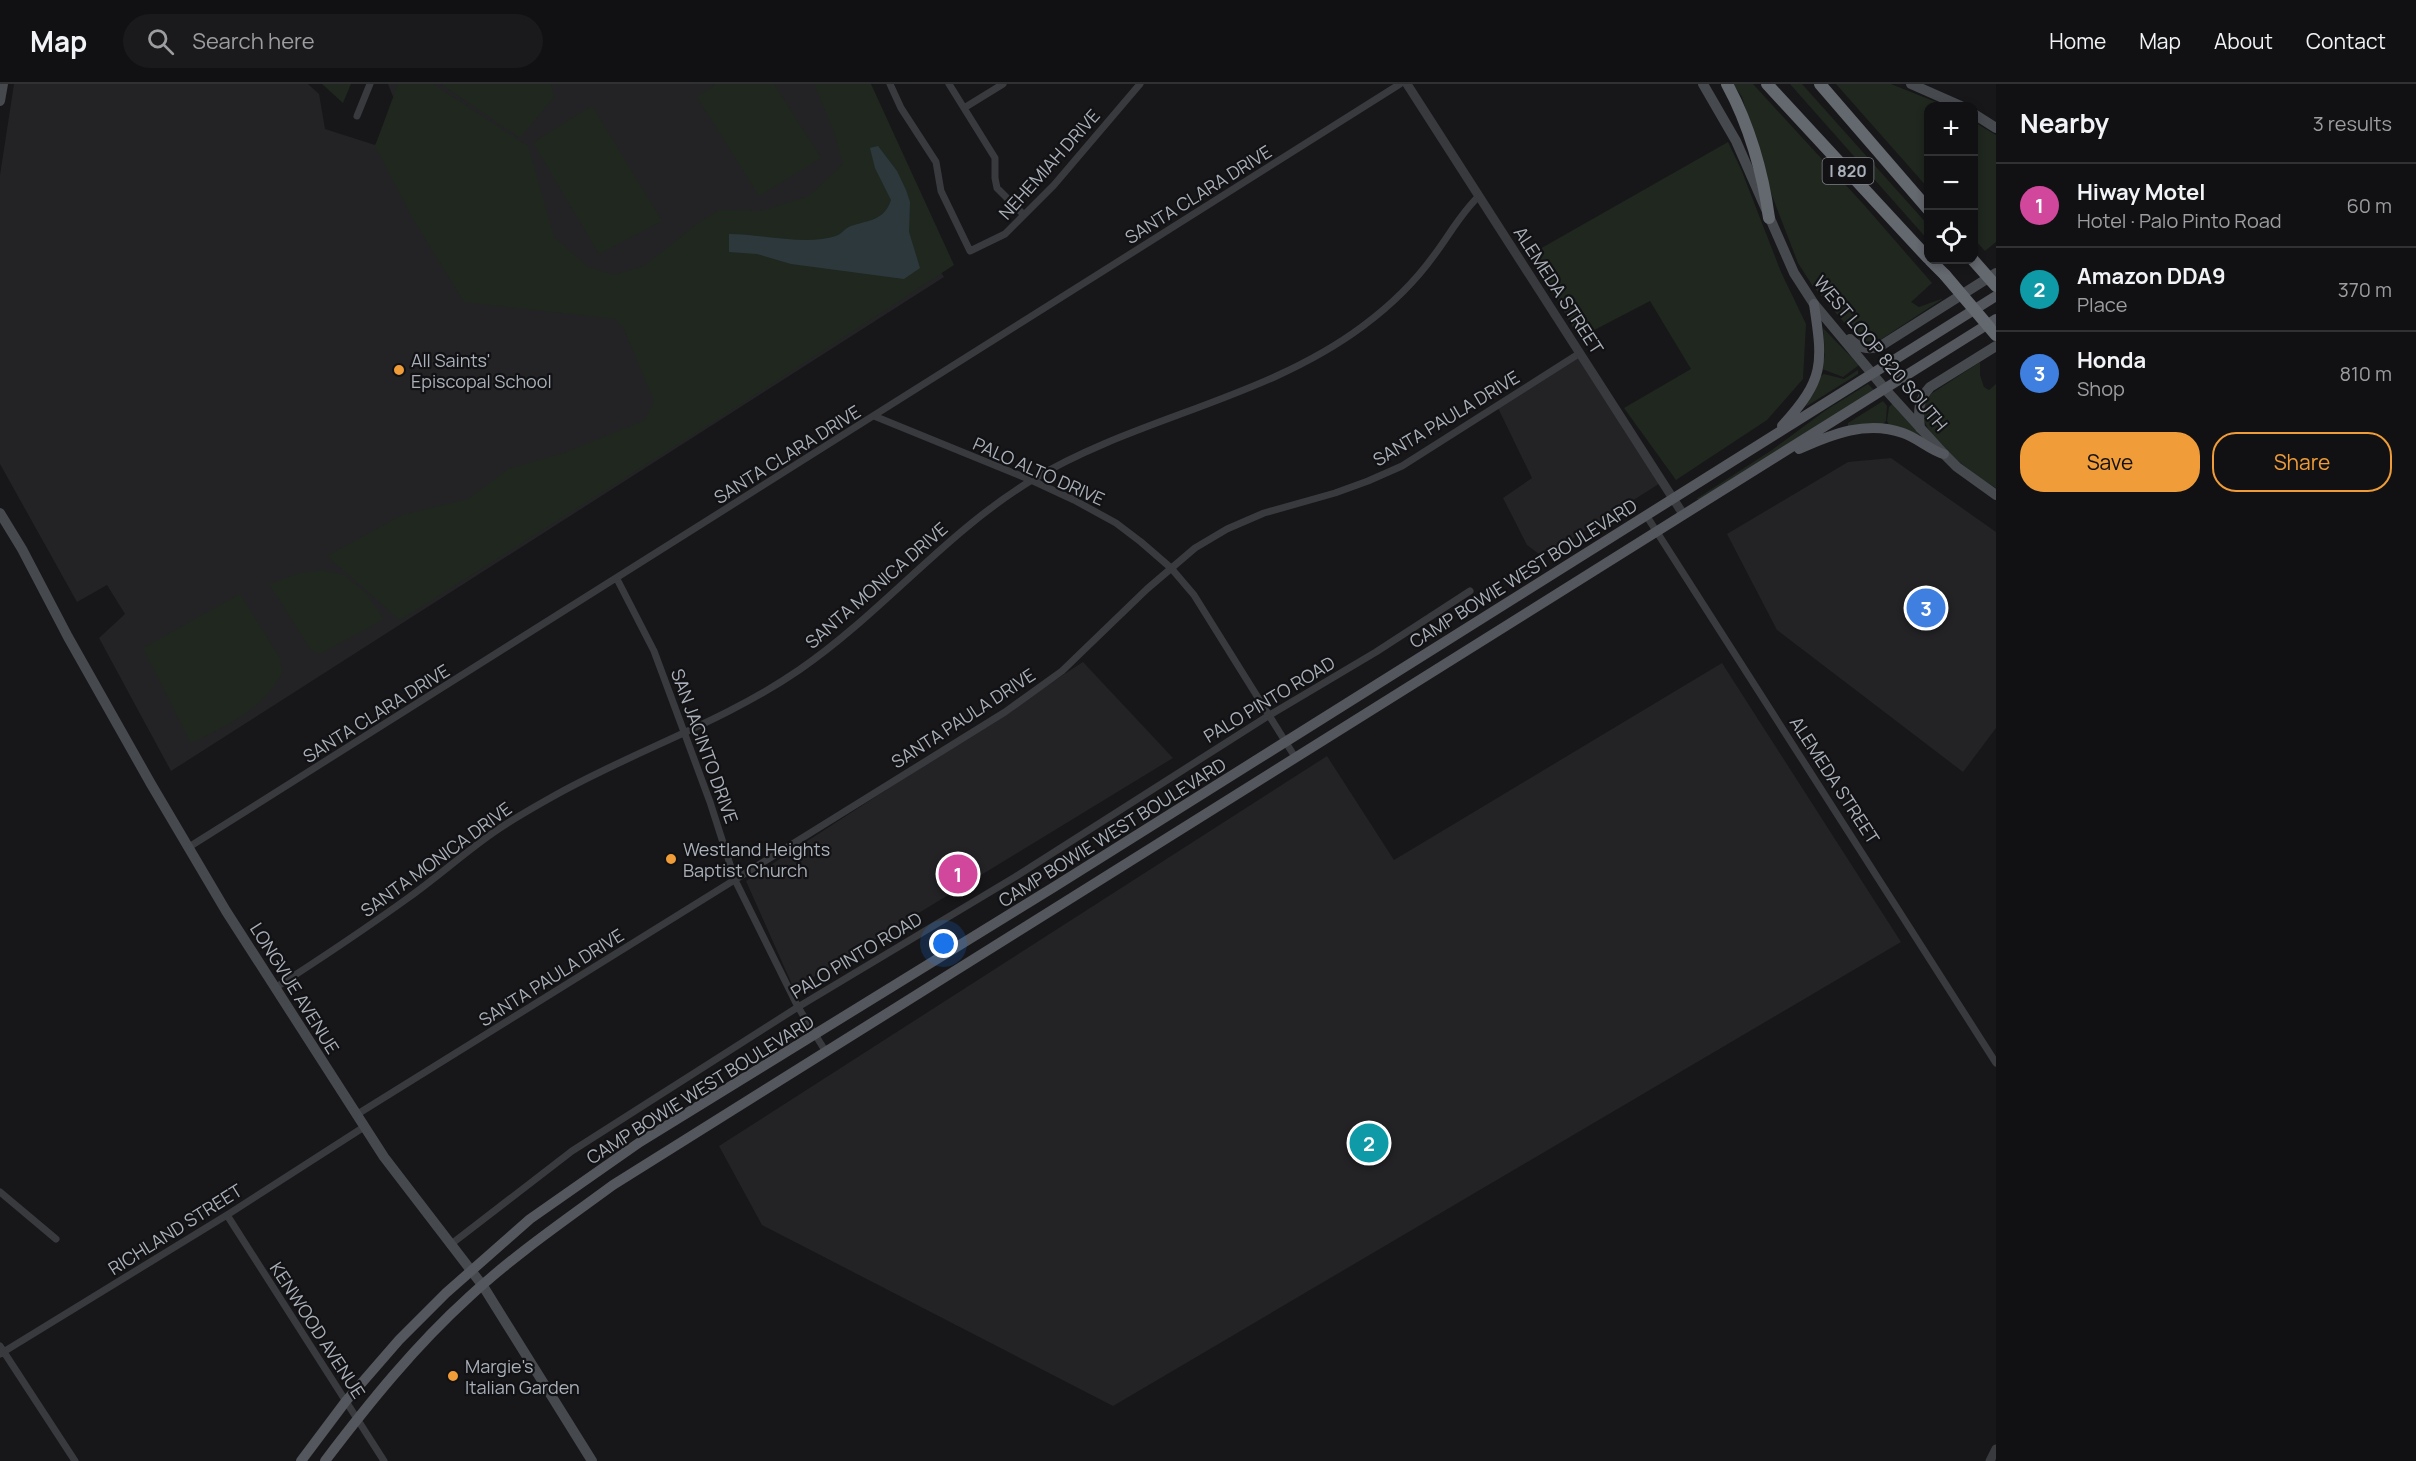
<!DOCTYPE html>
<meta charset="utf-8">
<style>
body{margin:0;font-family:Manrope,sans-serif;background:#1a1a1c;color:#f1f3f6}
.controls{position:absolute;right:18px;top:18px;display:grid;overflow:hidden;border-radius:12px;box-shadow:0 3px 9px #0003}
.controls button{width:54px;height:54px;display:grid;place-items:center;padding:0;border:0;border-bottom:2px solid #303133;background:#111113;color:#f1f3f6;font:30px sans-serif}
.you{position:absolute;left:944px;top:860px;width:21px;height:21px;margin:-15px;border:4px solid #fff;border-radius:50%;background:#1a73e8;box-shadow:0 0 0 9px #1a73e833}
.badge{display:grid;place-items:center;width:39px;height:39px;border-radius:50%;background:#ef9c39;color:#fff;font-size:20px;font-weight:700}
.pin{position:absolute;translate:-50% -50%;border:3px solid #fff;box-shadow:0 2px 6px #0006}
.list{margin:0;padding:0;list-style:none}
h2{display:flex;justify-content:space-between;align-items:center;height:78px;margin:0;padding:0 24px;font-size:26px}
h2 small{font-size:20px;font-weight:400;color:#9c9da0}
.list li{display:grid;grid-template-columns:39px 1fr auto;gap:18px;align-items:center;box-sizing:border-box;height:84px;padding:0 24px;border-top:2px solid #303133}
.list b{display:block;font-size:22px;white-space:nowrap}
.list p{margin:0;font-size:20px;white-space:nowrap;color:#9c9da0}
.list em{font-size:20px;font-style:normal;color:#9c9da0}
.actions{display:flex;gap:12px;padding:18px 24px}
.actions a{flex:1;padding:14px 0;border:2px solid #ef9c39;border-radius:24px;text-align:center;font-size:21px;color:#ef9c39}
.actions .main{background:#ef9c39;color:#111}
.icon{flex:none;width:33px;height:33px;fill:none;stroke:currentColor;stroke-width:2;stroke-linecap:round;stroke-linejoin:round}
.map{position:relative;flex:none;width:1996px;height:1377px;overflow:hidden}
header{display:flex;align-items:center;gap:36px;box-sizing:border-box;height:84px;padding:0 30px;background:#111113;border-bottom:2px solid #303133}
header strong{font-size:28px}
nav{display:flex;gap:33px;margin-inline-start:auto;font-size:21px}
.search{width:420px;height:54px;background:#1a1a1c;display:flex;align-items:center;gap:15px;box-sizing:border-box;padding:0 21px;border-radius:33px;color:#9c9da0;font-size:22px}
main{display:flex}
aside{flex:1;background:#111113}
.map>svg:first-child{display:block}
.built{fill:#232326}
.green{fill:#1f271f}
.water{fill:#2d383d}
.lines{fill:none;stroke-linecap:round;stroke-linejoin:round}
.minor{stroke:#383a3e;stroke-width:7}
.tertiary{stroke:#383a3e;stroke-width:9}
.secondary{stroke:#46494e;stroke-width:10}
.primary{stroke:#54575d;stroke-width:10}
.motorway{stroke:#64686f;stroke-width:12}
.motorway-bridge{stroke:#64686f;stroke-width:12}
.poi-dot{fill:#ef9c39;stroke:#121214;stroke-width:2}
.labels{text-anchor:middle;dominant-baseline:central;stroke-width:4.5;stroke-linejoin:round;paint-order:stroke}
.shield{fill:#121214;stroke:#7c8188;stroke-width:1.5}
.shield-label{font-size:16px;font-weight:bold;fill:#a9b0b9}
.street-label{font-size:18px;fill:#a9b0b9;stroke:#121214}
.poi-label{font-size:18px;fill:#a9b0b9;stroke:#121214;text-anchor:start}
</style>
<header>
<strong>Map</strong>
<div class="search"><svg class="icon" aria-label="search" viewBox="0 0 24 24"><circle cx="10" cy="10" r="6"/><path d="M15 15l6 6"/></svg>Search here</div>
<nav><a>Home</a><a>Map</a><a>About</a><a>Contact</a></nav>
</header>
<main>
<div class="map">
<svg width="1996" height="1377" viewBox="0 0 1996 1377">
<rect width="100%" height="100%" fill="#171719"/>
<path class="built" d="M14,0H308L319,10L325,45L375,61L384,44L394,15L388,0H866L911,141L944,193L171,687L99,554L125,530L107,501L77,518L0,380V91Z
M1580,269L1662,398L1543,473L1527,461L1503,414L1532,394L1497,322Z
M1891,374L1996,448V644L1963,688L1777,546L1727,450L1848,378Z
M1083,578L1173,674L794,905L746,797Z
M1722,579L1901,858L1113,1322L762,1141L719,1062L1327,672L1394,776Z"/>
<path class="green" d="M322,0H351L343,19Z
M398,0H433L528,62L554,153L588,183L614,191L644,182L697,140L719,126L762,127L809,112L843,80L834,48L814,0H871L954,181L718,335L400,536L327,472L402,431L468,415L508,385L564,369L645,336L654,317L623,243L615,235L464,218L412,133L375,62Z
M441,0H551L554,13L520,54Z
M716,0H774L821,74L759,112L697,13Z
M1733,0H1753L1865,122L1932,199L1911,218L1919,223L1944,214L1877,258L1860,257L1812,201L1798,179L1769,104L1742,13Z
M1790,0H1802L1928,141V156Z
M1836,0H1891L1946,22H1928V104Z
M592,22L662,137L599,170L534,60L537,56Z
M1974,38L1996,51V158L1985,167L1974,155Z
M1728,58L1741,85L1781,188L1806,240L1803,295L1767,336L1676,396L1624,324L1691,285L1650,217L1579,254L1531,170Z
M1823,244L1859,281L1843,293L1822,285L1825,270Z
M1980,278V291L1984,303L1989,306L1996,300V404C1975,392 1932,360 1924,336C1921,328 1924,321 1926,313Z
M1858,286V290L1807,322L1806,321L1814,309L1821,292L1824,290L1844,295Z
M1868,300L1874,306L1700,415H1696L1772,366L1826,326Z
M1883,317L1887,322L1886,337L1883,340L1848,343V339Z
M1893,319L1920,350L1919,351L1889,341L1887,337L1889,323Z
M321,486L344,491L366,509L384,535L320,570L311,566L269,500L300,489Z
M240,510L280,574L282,589C263,625 227,642 191,659L143,564Z"/>
<path class="water" d="M878,62L897,87L906,106L910,118L909,148L920,184L904,195L791,180L757,170L729,168V150C760,150 807,162 836,152C842,150 845,144 851,142C869,136 884,137 891,116L875,84L870,64Z"/>
<g class="lines">
<path class="minor" d="M890,0L901,24L936,78L941,107L970,167L1005,150L1054,101L1140,0
M949,0L995,74V94L997,104L1024,131
M964,24L1003,0
M357,32L370,0
M874,332L1031,396L1074,416L1116,439L1141,458L1171,484L1194,511L1295,673
M1646,431L1996,979
M617,495L654,567L710,718L735,796L798,923L826,968
M189,763L1400,0
M275,904C320,875 365,845 408,814C436,794 462,771 490,751C509,737 531,725 552,713C633,667 722,639 799,586C882,529 946,448 1032,396C1136,333 1264,316 1363,242C1390,222 1415,198 1435,170C1450,150 1461,129 1479,112
M356,1031L1005,628L1062,587L1147,505L1195,464L1227,445L1264,429L1335,409L1368,397L1402,382L1580,269
M0,1108L56,1155
M227,1131L384,1377
M450,1161L572,1067L798,923L1015,793L1268,632L1376,568L1470,507
M0,1262L75,1377
M0,1270L227,1131L364,1043"/>
<path class="tertiary" d="M1407,0L1683,430
M1990,1377L1996,1365"/>
<path class="secondary" d="M1703,0L1736,57L1794,189L1814,220L1885,305L1944,370L1957,383L1996,411
M1911,0L1961,22
M0,17L3,0
M1974,30L1996,44
M1850,255C1859,264 1867,266 1879,263L1996,189
M1920,344C1918,327 1918,316 1930,303L1996,262
M0,429L22,465L68,553L151,700L226,827L384,1073L483,1202L592,1377"/>
<path class="primary" d="M1782,342C1825,295 1823,280 1814,220
M1799,365C1832,350 1867,336 1903,349C1918,354 1931,367 1944,370
M301,1377L346,1317L399,1256L446,1209L530,1135L640,1058L1054,803L1996,212
M325,1377C369,1319 415,1262 469,1213C513,1172 564,1137 613,1101L1996,235"/>
<path class="motorway" d="M1727,0C1749,40 1763,89 1769,134
M1767,0L1928,174
M1820,0L1928,125
M1930,176L1945,191"/>
<path class="motorway-bridge" d="M1973,176L1996,202
M1945,191L1996,251"/>
</g>
<g class="poi-dot">
<circle cx="399" cy="286" r="6"/>
<circle cx="671" cy="775" r="6"/>
<circle cx="453" cy="1292" r="6"/>
</g>
<g class="labels">
<rect class="shield" x="1822.5" y="74" width="51" height="26" rx="4.5"/>
<g class="shield-label">
<text x="1848" y="87">I 820</text>
</g>
<g class="street-label">
<text transform="translate(1049 80) rotate(-48)">NEHEMIAH DRIVE</text>
<text transform="translate(1198 110) rotate(-32)">SANTA CLARA DRIVE</text>
<text transform="translate(1559 206) rotate(57)">ALEMEDA STREET</text>
<text transform="translate(1881 269) rotate(50)">WEST LOOP 820 SOUTH</text>
<text transform="translate(1446 334) rotate(-31)">SANTA PAULA DRIVE</text>
<text transform="translate(787 370) rotate(-32)">SANTA CLARA DRIVE</text>
<text transform="translate(1039 387) rotate(24)">PALO ALTO DRIVE</text>
<text transform="translate(1523 489) rotate(-32)">CAMP BOWIE WEST BOULEVARD</text>
<text transform="translate(876 501) rotate(-41)">SANTA MONICA DRIVE</text>
<text transform="translate(1269 615) rotate(-31)">PALO PINTO ROAD</text>
<text transform="translate(376 629) rotate(-32)">SANTA CLARA DRIVE</text>
<text transform="translate(963 634) rotate(-33)">SANTA PAULA DRIVE</text>
<text transform="translate(705 662) rotate(70)">SAN JACINTO DRIVE</text>
<text transform="translate(1835 696) rotate(57)">ALEMEDA STREET</text>
<text transform="translate(1112 748) rotate(-32)">CAMP BOWIE WEST BOULEVARD</text>
<text transform="translate(436 775) rotate(-36)">SANTA MONICA DRIVE</text>
<text transform="translate(856 871) rotate(-31)">PALO PINTO ROAD</text>
<text transform="translate(551 893) rotate(-32)">SANTA PAULA DRIVE</text>
<text transform="translate(295 904) rotate(58)">LONGVUE AVENUE</text>
<text transform="translate(700 1005) rotate(-32)">CAMP BOWIE WEST BOULEVARD</text>
<text transform="translate(175 1145) rotate(-32)">RICHLAND STREET</text>
<text transform="translate(318 1246) rotate(57)">KENWOOD AVENUE</text>
</g>
<g class="poi-label">
<text x="411" y="276">All Saints'<tspan x="411" dy="21">Episcopal School</tspan></text>
<text x="683" y="765">Westland Heights<tspan x="683" dy="21">Baptist Church</tspan></text>
<text x="465" y="1282">Margie's<tspan x="465" dy="21">Italian Garden</tspan></text>
</g>
</g>
</svg>
<div class="controls">
<button>+</button>
<button>−</button>
<button><svg class="icon" aria-label="locate" viewBox="0 0 24 24"><circle cx="12" cy="12" r="6"/><path d="M12 2v4M12 18v4M2 12h4M18 12h4"/></svg></button>
</div>
<div class="you"></div>
<div class="pin badge" style="left:958px;top:790px;background:#d1479c">1</div>
<div class="pin badge" style="left:1369px;top:1059px;background:#0f9aa8">2</div>
<div class="pin badge" style="left:1926px;top:524px;background:#3f7fe0">3</div>
</div>
<aside>
<h2>Nearby<small>3 results</small></h2>
<ul class="list">
<li><span class="badge" style="background:#d1479c">1</span><div><b>Hiway Motel</b><p>Hotel · Palo Pinto Road</p></div><em>60 m</em></li>
<li><span class="badge" style="background:#0f9aa8">2</span><div><b>Amazon DDA9</b><p>Place</p></div><em>370 m</em></li>
<li><span class="badge" style="background:#3f7fe0">3</span><div><b>Honda</b><p>Shop</p></div><em>810 m</em></li>
</ul>
<div class="actions"><a class="main">Save</a><a>Share</a></div>
</aside>
</main>
